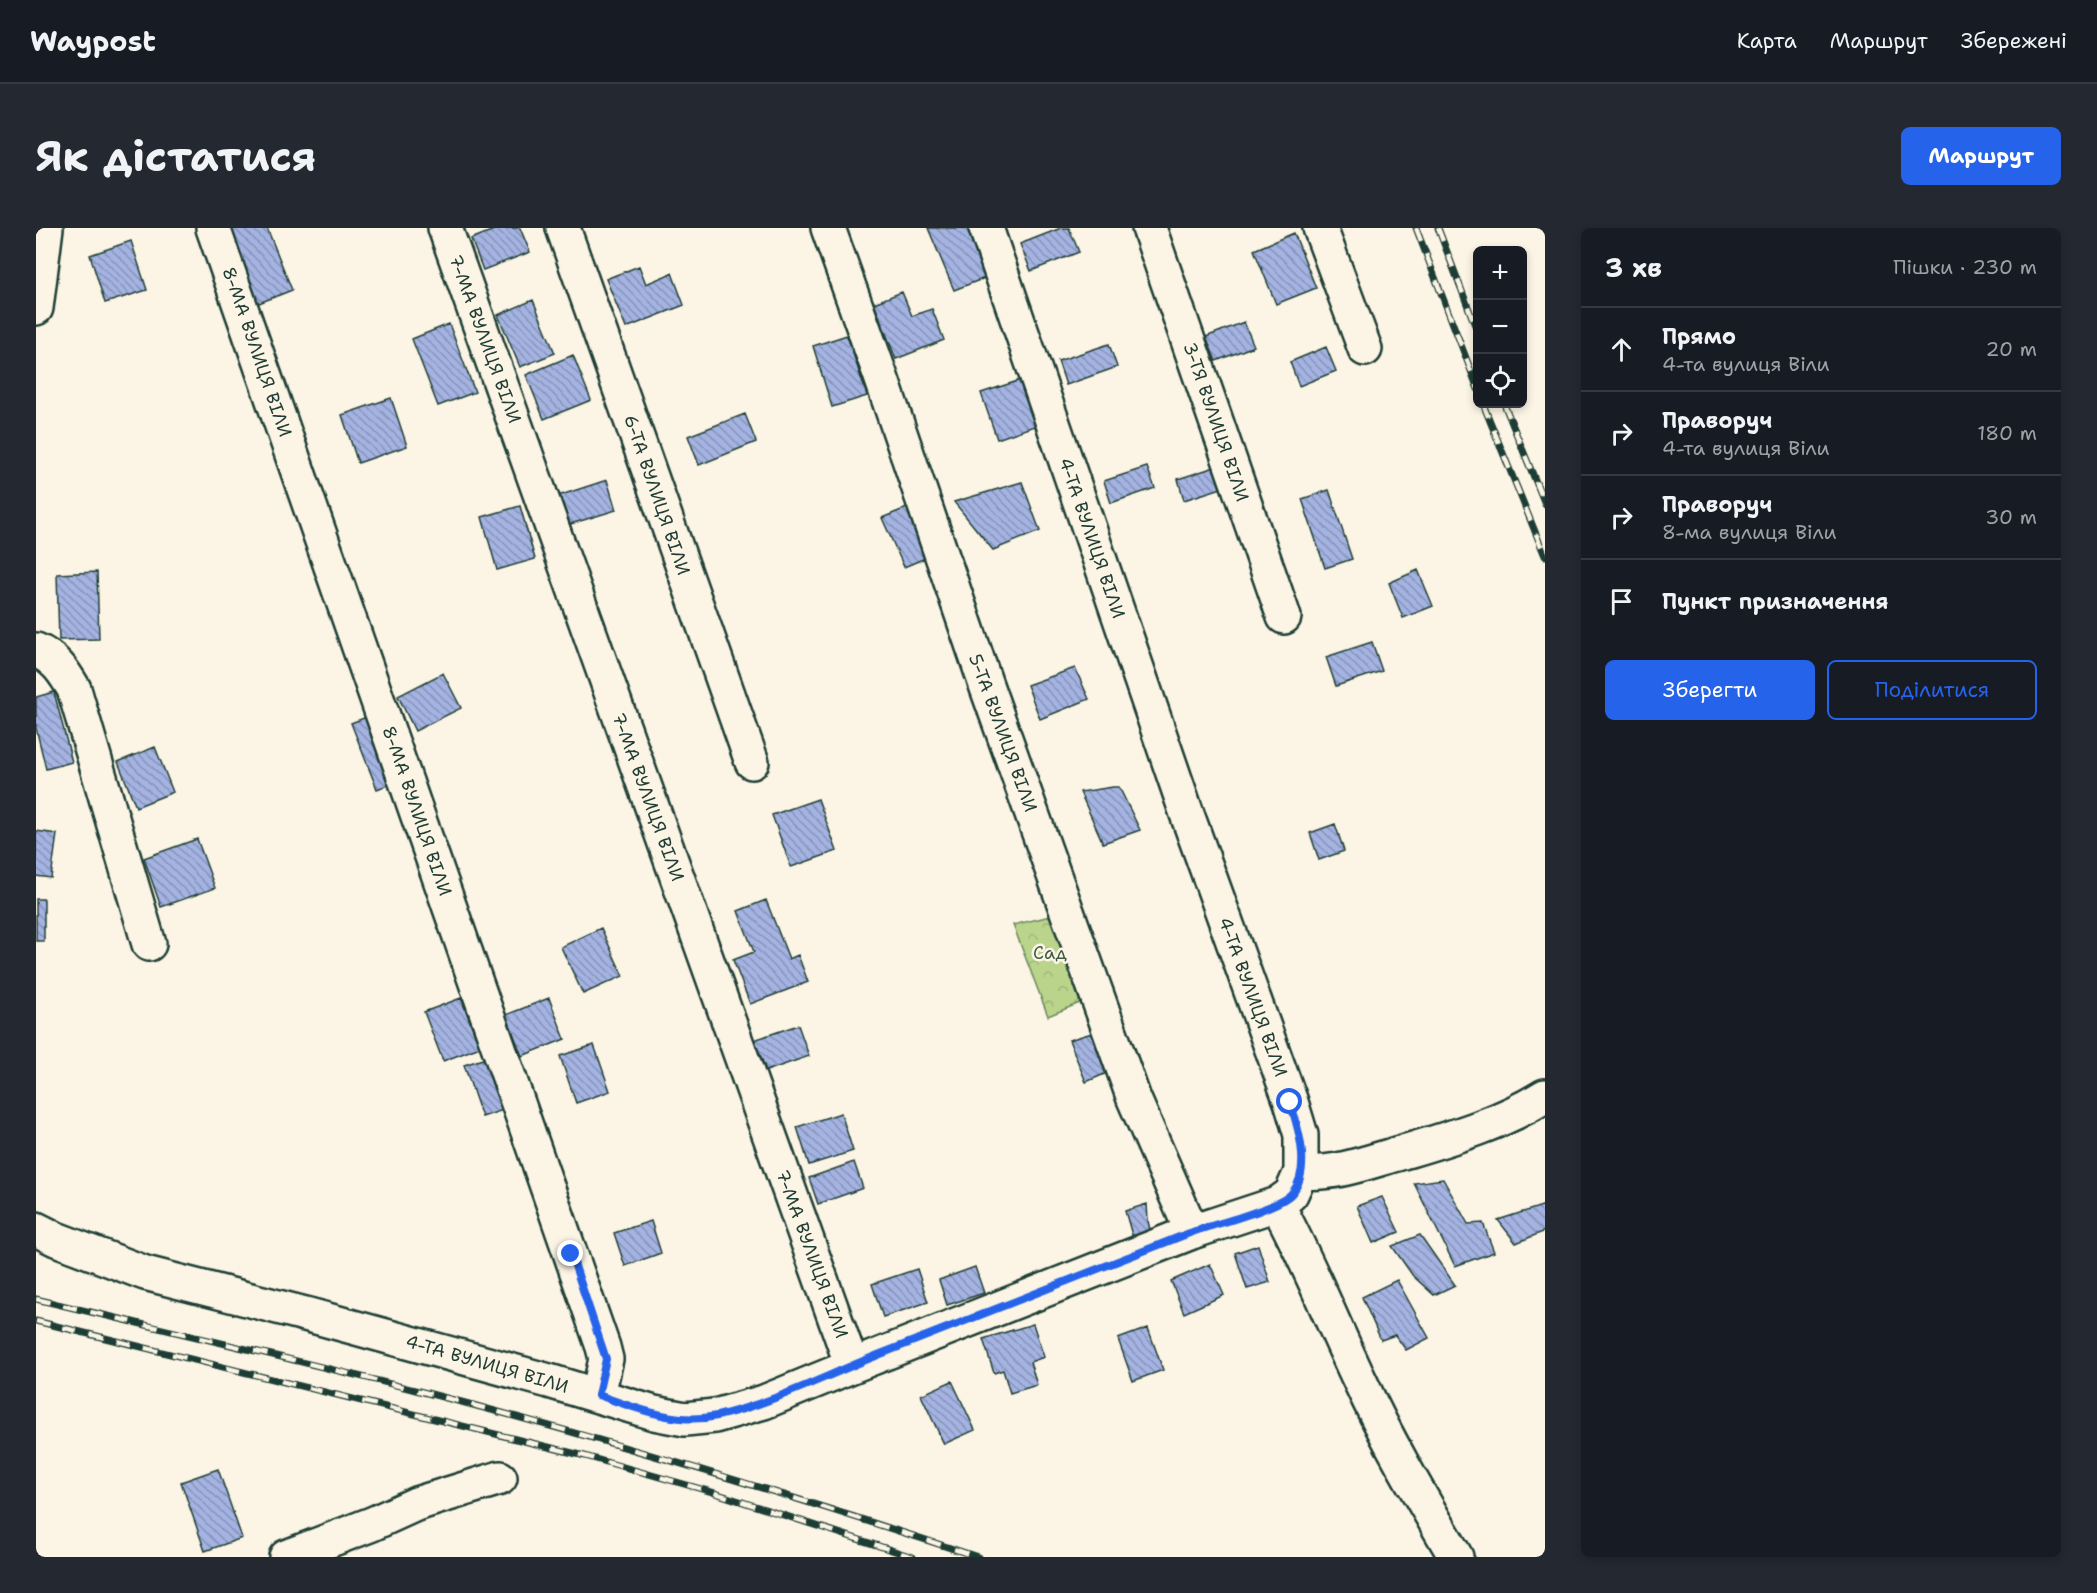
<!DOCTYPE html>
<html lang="uk">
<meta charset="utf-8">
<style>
body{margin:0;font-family:"Shantell Sans",sans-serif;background:#242831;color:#f1f3f6}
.controls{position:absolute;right:18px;top:18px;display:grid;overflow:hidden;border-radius:9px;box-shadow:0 3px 9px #0003}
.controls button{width:54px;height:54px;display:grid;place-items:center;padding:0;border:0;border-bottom:2px solid #363941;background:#171b24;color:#f1f3f6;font:30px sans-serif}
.stop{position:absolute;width:18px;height:18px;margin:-14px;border:4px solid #2563eb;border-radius:50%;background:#fff}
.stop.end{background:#2563eb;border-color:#fff;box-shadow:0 2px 6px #0008}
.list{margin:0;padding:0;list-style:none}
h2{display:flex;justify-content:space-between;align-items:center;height:78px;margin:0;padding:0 24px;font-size:26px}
h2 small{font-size:20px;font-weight:400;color:#9ea1a6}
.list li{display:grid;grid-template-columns:39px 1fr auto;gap:18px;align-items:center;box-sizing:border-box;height:84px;padding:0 24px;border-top:2px solid #363941}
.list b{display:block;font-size:22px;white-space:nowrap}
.list p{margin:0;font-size:20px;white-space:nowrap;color:#9ea1a6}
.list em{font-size:20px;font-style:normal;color:#9ea1a6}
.actions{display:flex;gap:12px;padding:18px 24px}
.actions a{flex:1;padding:14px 0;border:2px solid #2563eb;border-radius:9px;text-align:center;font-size:21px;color:#2563eb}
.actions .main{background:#2563eb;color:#fff}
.icon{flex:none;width:33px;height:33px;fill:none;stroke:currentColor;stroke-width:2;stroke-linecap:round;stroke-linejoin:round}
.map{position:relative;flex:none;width:1509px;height:1329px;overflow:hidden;border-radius:9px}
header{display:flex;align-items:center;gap:36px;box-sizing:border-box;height:84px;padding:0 30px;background:#171b24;border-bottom:2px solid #363941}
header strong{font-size:28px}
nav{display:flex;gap:33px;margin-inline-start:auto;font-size:21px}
.intro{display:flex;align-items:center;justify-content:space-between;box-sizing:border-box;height:144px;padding:0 36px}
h1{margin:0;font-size:42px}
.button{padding:15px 27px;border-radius:9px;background:#2563eb;color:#fff;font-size:21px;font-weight:700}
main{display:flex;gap:36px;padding:0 36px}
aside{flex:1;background:#171b24;border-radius:9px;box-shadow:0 3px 9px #0003}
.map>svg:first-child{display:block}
.forest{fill:url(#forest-crowns);stroke:#6c8860;stroke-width:1.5}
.building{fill:url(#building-back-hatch);stroke:#1f3d34;stroke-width:1.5}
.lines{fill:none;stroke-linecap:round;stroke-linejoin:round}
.minor-casing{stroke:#1f3d34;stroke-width:38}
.major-casing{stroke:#1f3d34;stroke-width:38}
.minor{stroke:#fcf5e5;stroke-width:33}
.major{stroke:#fcf5e5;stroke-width:33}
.rail-casing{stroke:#1f3d34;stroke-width:7}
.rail{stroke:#fcf5e5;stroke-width:4.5;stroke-dasharray:14;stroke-linecap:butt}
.route{stroke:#2563eb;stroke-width:8}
.labels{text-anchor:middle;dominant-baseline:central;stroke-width:5;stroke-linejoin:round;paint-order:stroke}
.street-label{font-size:18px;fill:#1f3d34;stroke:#fcf5e5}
.park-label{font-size:18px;fill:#3e5b45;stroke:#fcf5e5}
</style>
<header>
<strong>Waypost</strong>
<nav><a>Карта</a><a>Маршрут</a><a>Збережені</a></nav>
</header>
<div class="intro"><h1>Як дістатися</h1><a class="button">Маршрут</a></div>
<main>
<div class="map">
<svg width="1509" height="1329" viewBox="0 0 1509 1329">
<defs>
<pattern id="forest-crowns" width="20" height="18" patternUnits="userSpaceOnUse" patternTransform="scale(1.5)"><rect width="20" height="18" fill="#bad48b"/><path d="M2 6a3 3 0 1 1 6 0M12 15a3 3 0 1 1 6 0" fill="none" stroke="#9fb779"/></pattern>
<pattern id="building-back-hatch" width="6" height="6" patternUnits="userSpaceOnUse" patternTransform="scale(1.5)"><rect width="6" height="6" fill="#a4b3e2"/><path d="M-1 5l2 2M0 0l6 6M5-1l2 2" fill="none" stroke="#8593b8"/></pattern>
</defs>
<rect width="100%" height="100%" fill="#fcf5e5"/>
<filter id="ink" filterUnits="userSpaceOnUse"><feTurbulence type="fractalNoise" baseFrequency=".0167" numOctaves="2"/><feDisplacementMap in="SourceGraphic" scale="12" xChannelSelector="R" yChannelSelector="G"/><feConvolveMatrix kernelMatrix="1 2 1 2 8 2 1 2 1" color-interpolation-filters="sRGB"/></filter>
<g filter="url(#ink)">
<path class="forest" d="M1027,685L1056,770L1012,788L977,697Z"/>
<path class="building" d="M187,0H231L256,62L218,77Z
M463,0H484L494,24L447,42L435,11Z
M892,0H941L959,46L918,62Z
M1025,0H1033L1043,24L995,43L984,16Z
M1258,5L1280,60L1240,76L1218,22Z
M95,13L111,62L69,75L54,27Z
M603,38L610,56L636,45L648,77L590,100L570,51Z
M866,64L876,88L896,81L908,112L860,131L838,75Z
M497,72L519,125L484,139L462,87Z
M1208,94L1218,118L1180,133L1170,109Z
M413,96L439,164L402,178L376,111Z
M811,107L831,168L796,179L777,118Z
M1073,116L1081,139L1030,157L1022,133Z
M1290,119L1300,143L1263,158L1254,134Z
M537,127L555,172L508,191L490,147Z
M991,150L1007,195L961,211L945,165Z
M355,170L371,218L322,235L306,187Z
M709,186L720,214L663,237L652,208Z
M1188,236L1195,257L1148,272L1142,251Z
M1111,239L1119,260L1075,275L1068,253Z
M571,252L580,282L528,298L519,269Z
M986,254L1004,303L957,322L918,274Z
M1293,262L1316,331L1289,340L1266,271Z
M880,276L899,326L868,339L846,290Z
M484,278L499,331L461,342L446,289Z
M1382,342L1397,378L1367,390L1353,355Z
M61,344L63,411L23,412L21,346Z
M1336,414L1346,443L1300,458L1290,429Z
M1039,440L1053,471L1004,491L991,457Z
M407,445L425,480L379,503L362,468Z
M18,464L36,534L10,541L0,500V469Z
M336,487L362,553L341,561L315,495Z
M119,519L137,564L100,579L82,534Z
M1077,559H1083L1104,602L1067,615L1044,564Z
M782,571L801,623L755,639L736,587Z
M1299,596L1308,623L1283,632L1274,605Z
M0,603L21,606L15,650L0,648Z
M161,611L179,660L125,679L108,630Z
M0,671H8V713H0Z
M730,672L753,731L762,727L772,754L714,776L697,732L718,724L702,683Z
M565,700L587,748L547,766L525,719Z
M425,770L444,819L407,833L388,784Z
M513,770L529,811L486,828L470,787Z
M762,797L773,828L730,843L718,812Z
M1056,805L1073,844L1050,854L1033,812Z
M558,817L574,863L540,875L524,828Z
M459,827L476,879L446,889L428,837Z
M805,885L817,923L773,937L761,899Z
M818,934L827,960L782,976L773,950Z
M1407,951L1432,996L1447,995L1458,1024L1419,1038L1378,955Z
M1346,969L1363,1004L1337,1015L1321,978Z
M1111,976L1112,993L1116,1011L1099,1017L1089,983Z
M1509,977V1003L1480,1015L1462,992Z
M615,993L625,1025L589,1038L578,1005Z
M1384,1007L1419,1057L1398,1067L1377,1048L1356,1018Z
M1222,1017L1234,1054L1211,1061L1199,1025Z
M1174,1036L1188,1067L1148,1085L1135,1053Z
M939,1039L948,1065L911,1077L903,1052Z
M881,1041L892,1074L847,1089L836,1056Z
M1361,1052L1393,1110L1370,1122L1359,1107L1345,1112L1326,1069Z
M997,1096L1008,1129L994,1134L1001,1157L974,1165L967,1142L958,1145L947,1111Z
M1112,1100L1127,1142L1097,1153L1082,1111Z
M916,1153L939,1202L908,1216L885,1167Z
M182,1241L206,1310L169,1323L145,1254Z"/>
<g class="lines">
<defs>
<path id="minor" d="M177,0L567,1119L570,1131L562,1167
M409,0L816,1138
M527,0L716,534
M792,0L844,146L950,457L1098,871L1156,1004
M1113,0L1248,389
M1284,0L1329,121
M0,422C19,430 28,444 38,461L113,716
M1265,944C1299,947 1332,934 1364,925C1414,910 1464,896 1509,868
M1241,976C1272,1033 1296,1094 1324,1153C1352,1214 1386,1271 1420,1329
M0,1001L20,1011L109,1045L273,1087L513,1153L618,1185L649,1191L679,1188L728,1174L816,1138L1156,1004L1241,976L1255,966L1265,944V907L1255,874L1152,589L950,0
M250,1329L336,1296L380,1276L464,1250"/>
<path id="major" d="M0,80L10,0"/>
</defs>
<use href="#minor" class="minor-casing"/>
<use href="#major" class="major-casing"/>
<use href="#minor" class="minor"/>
<use href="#major" class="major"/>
<defs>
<path id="rail" d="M1380,0L1442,161
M1402,0L1442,105
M1447,176L1509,328
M1468,176L1509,276
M0,1071C130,1102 261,1132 391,1165C577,1213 760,1269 942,1329
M0,1093L549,1228L676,1264L877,1329"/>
</defs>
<use href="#rail" class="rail-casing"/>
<use href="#rail" class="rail"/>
</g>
</g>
<g class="lines" filter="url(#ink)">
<path class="route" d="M535,1026L570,1131L562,1167C600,1180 640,1197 681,1188C737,1175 789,1148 842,1127C945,1087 1048,1047 1151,1006C1173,997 1243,981 1256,965C1276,942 1262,899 1254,874"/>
</g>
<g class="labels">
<g class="street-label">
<text transform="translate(449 111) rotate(70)">7-МА ВУЛИЦЯ ВІЛИ</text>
<text transform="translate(221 124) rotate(71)">8-МА ВУЛИЦЯ ВІЛИ</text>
<text transform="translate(1180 194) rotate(71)">3-ТЯ ВУЛИЦЯ ВІЛИ</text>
<text transform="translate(621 267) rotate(71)">6-ТА ВУЛИЦЯ ВІЛИ</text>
<text transform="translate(1056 310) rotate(71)">4-ТА ВУЛИЦЯ ВІЛИ</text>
<text transform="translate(967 505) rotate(70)">5-ТА ВУЛИЦЯ ВІЛИ</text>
<text transform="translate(612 569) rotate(70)">7-МА ВУЛИЦЯ ВІЛИ</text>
<text transform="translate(381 583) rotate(71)">8-МА ВУЛИЦЯ ВІЛИ</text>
<text transform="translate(1217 769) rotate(70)">4-ТА ВУЛИЦЯ ВІЛИ</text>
<text transform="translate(776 1026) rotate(70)">7-МА ВУЛИЦЯ ВІЛИ</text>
<text transform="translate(451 1136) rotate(16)">4-ТА ВУЛИЦЯ ВІЛИ</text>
</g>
<g class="park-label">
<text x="1014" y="725">Сад</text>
</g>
</g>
</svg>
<div class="controls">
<button>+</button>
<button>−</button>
<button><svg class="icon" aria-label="locate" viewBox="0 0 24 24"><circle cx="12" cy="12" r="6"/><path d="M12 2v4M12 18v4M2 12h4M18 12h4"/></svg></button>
</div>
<div class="stop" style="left:1254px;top:874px"></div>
<div class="stop end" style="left:535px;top:1026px"></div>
</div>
<aside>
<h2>3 хв<small>Пішки · 230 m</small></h2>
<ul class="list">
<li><svg class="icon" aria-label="ahead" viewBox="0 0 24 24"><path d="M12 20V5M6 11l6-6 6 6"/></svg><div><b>Прямо</b><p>4-та вулиця Віли</p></div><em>20 m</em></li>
<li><svg class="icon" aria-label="right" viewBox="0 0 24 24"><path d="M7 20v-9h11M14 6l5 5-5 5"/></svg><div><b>Праворуч</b><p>4-та вулиця Віли</p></div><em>180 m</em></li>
<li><svg class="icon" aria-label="right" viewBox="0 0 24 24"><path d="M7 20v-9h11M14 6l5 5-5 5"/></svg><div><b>Праворуч</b><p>8-ма вулиця Віли</p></div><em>30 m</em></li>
<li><svg class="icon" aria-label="arrive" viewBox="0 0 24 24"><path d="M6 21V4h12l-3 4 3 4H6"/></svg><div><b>Пункт призначення</b></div></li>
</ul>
<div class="actions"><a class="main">Зберегти</a><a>Поділитися</a></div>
</aside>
</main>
